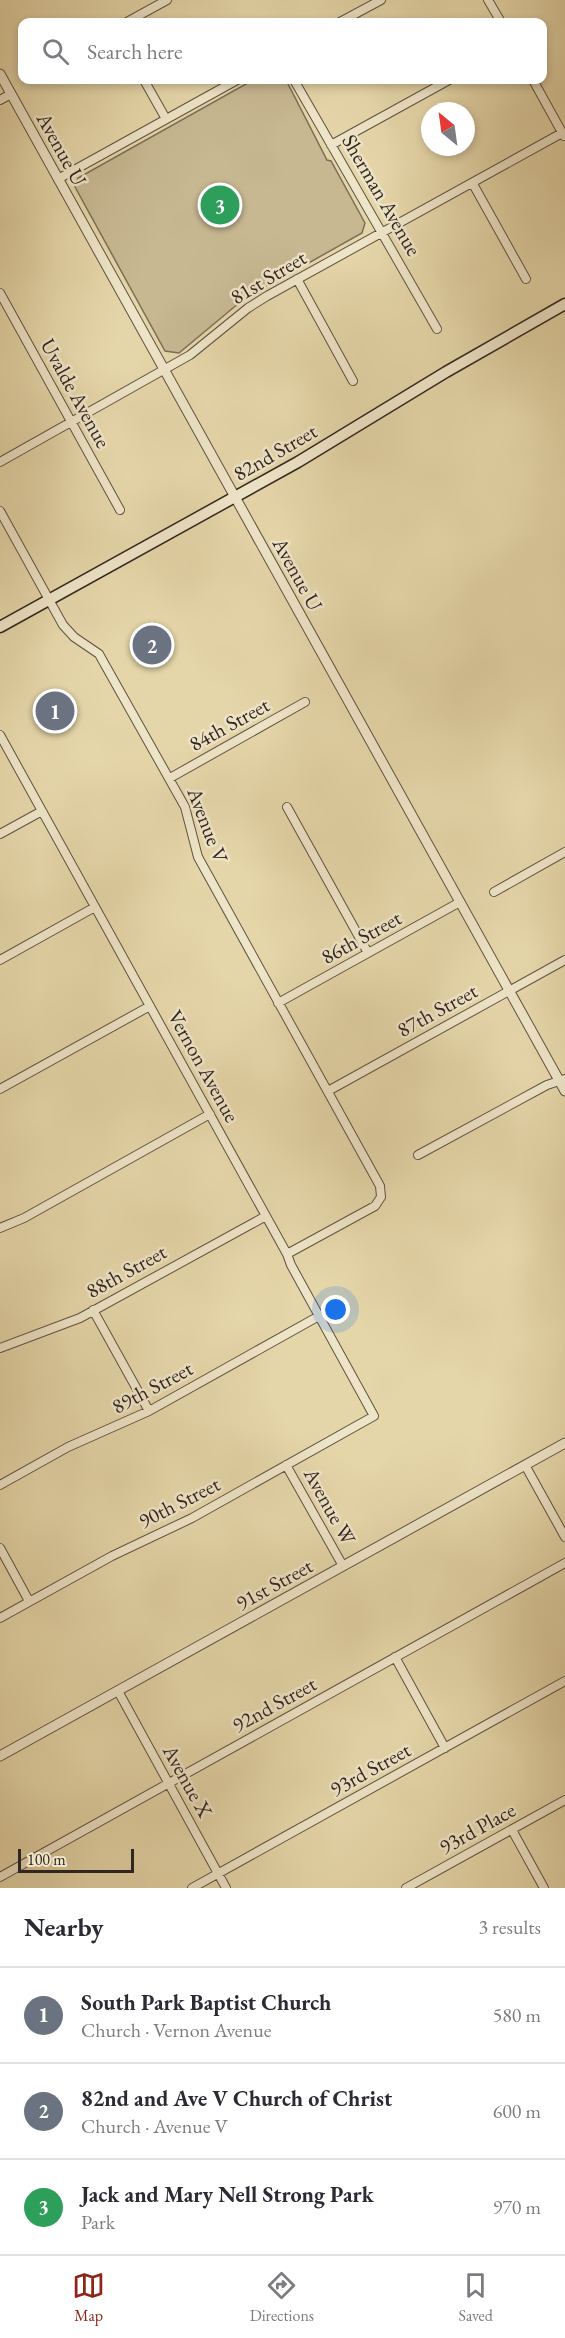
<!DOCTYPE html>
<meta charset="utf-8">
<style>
body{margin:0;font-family:"EB Garamond",serif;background:#f2f2f3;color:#2b2b33}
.compass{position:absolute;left:421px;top:102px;width:54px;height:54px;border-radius:50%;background:#fff;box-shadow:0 3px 9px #0003;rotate:331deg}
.scale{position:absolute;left:18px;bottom:15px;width:116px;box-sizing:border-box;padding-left:6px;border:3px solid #322621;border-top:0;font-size:16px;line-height:21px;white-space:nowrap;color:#322621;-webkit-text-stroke:4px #eee4c7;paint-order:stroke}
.you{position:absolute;left:336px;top:1310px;width:21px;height:21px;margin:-15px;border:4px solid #fff;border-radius:50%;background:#1a73e8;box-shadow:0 0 0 9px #1a73e833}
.badge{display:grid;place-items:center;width:39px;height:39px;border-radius:50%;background:#8f2418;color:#fff;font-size:20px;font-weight:700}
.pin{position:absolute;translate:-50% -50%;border:3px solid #fff;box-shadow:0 2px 6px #0006}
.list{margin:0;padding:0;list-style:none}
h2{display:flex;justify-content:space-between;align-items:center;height:78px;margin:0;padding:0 24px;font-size:26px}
h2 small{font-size:20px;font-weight:400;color:#7c7c81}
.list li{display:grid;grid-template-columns:39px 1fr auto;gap:18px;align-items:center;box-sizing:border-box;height:96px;padding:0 24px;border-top:2px solid #e1e1e2}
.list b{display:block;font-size:22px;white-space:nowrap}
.list p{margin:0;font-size:20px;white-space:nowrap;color:#7c7c81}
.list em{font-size:20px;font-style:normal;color:#7c7c81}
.icon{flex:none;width:33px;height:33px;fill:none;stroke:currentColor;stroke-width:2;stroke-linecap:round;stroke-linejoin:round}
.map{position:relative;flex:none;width:565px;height:1888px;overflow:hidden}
.search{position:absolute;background:#fff;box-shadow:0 3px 9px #0003;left:18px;right:18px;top:18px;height:66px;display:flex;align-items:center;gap:15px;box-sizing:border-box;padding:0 21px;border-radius:12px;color:#7c7c81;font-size:22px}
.sheet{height:366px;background:#fff}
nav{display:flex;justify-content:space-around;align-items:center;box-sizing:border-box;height:84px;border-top:2px solid #e1e1e2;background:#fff;font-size:16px;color:#7c7c81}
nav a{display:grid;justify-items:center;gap:3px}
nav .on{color:#8f2418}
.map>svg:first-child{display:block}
.green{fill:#c7b892;stroke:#7c6f5a;stroke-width:1.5}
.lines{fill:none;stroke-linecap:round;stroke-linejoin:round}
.minor-casing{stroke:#5f5243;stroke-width:10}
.tertiary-casing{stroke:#5f5243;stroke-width:11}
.secondary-casing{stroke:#322621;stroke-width:13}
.minor{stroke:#eee4c7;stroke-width:8}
.tertiary{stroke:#eee4c7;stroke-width:9}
.secondary{stroke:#eee4c7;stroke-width:10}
.labels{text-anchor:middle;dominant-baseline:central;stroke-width:5;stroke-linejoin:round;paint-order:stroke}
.street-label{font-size:21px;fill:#322621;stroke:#eee4c7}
</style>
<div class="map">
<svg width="565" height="1888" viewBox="0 0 565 1888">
<rect width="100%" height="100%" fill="#e5d6a9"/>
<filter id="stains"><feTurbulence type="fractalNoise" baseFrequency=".00333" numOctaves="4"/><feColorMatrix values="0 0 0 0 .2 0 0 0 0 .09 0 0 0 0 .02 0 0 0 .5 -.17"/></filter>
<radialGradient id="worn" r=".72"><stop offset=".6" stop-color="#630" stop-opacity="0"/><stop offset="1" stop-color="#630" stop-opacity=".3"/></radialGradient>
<path class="green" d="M253,80H286L327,160L331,161L365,223L362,233L305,265L297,266L276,277L273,282L245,298L179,353L165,351L75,187L78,178Z"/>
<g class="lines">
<defs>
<path id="minor" d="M488,0L501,22
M127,22L167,0
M340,22L381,0
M144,80L166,119
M294,80L437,329
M533,80L564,136
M0,100L11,94
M331,145L449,80
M58,179L237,80
M473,184L526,279
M297,279L353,381
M0,293L120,510
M0,462L190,355L248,308L267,296L562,133
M0,511L63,625L74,637L99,654L104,663L185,807L198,857L380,1186L381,1197L375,1206L287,1254
M0,735L287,1254L291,1265L374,1416L192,1518L112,1556L0,1618
M170,778L305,702
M287,807L368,953
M0,834L42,811
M494,892L565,852
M0,960L95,907
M278,1003L460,902
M0,1089L150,1006
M328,1091L565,960
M418,1155L547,1085L565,1079
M0,1228L24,1218L210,1114
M93,1310L149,1411
M0,1348L80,1318L266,1216
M286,1465L343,1566
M525,1465L565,1537
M0,1485L68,1447L149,1411L319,1316
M0,1548L29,1601
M395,1657L445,1748
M118,1691L226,1888
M512,1830L544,1888
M0,1877L565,1563
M192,1888L565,1681
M406,1888L565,1800"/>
<path id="tertiary" d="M0,74L565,1091
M0,1756L565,1443"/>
<path id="secondary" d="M0,627L298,462L446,372L565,304"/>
</defs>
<use href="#minor" class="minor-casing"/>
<use href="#tertiary" class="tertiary-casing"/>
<use href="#secondary" class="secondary-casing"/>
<use href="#minor" class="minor"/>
<use href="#tertiary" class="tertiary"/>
<use href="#secondary" class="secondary"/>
</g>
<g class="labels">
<g class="street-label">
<text transform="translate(62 149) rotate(61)">Avenue U</text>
<text transform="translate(382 195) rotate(60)">Sherman Avenue</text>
<text transform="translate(268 277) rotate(-31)">81st Street</text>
<text transform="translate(76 393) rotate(61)">Uvalde Avenue</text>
<text transform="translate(275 452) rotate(-30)">82nd Street</text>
<text transform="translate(298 574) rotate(61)">Avenue U</text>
<text transform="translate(229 724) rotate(-29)">84th Street</text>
<text transform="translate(208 825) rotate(69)">Avenue V</text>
<text transform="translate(361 937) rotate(-29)">86th Street</text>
<text transform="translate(437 1010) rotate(-29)">87th Street</text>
<text transform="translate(204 1066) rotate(61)">Vernon Avenue</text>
<text transform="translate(126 1271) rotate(-29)">88th Street</text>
<text transform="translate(152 1387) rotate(-28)">89th Street</text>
<text transform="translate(179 1502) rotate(-27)">90th Street</text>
<text transform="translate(330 1506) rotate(61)">Avenue W</text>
<text transform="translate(274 1584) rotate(-29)">91st Street</text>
<text transform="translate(274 1704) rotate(-29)">92nd Street</text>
<text transform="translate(370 1769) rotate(-29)">93rd Street</text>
<text transform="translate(188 1781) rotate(61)">Avenue X</text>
<text transform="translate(477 1828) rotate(-29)">93rd Place</text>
</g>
</g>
<rect width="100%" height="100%" filter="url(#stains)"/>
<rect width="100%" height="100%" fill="url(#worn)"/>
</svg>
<svg class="compass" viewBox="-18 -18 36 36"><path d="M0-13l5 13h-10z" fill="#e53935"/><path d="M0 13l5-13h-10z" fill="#7c7c81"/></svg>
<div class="scale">100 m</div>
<div class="you"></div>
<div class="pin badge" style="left:55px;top:711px;background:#6b7280">1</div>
<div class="pin badge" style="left:152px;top:645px;background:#6b7280">2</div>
<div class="pin badge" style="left:220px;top:205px;background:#2e9e5b">3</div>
<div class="search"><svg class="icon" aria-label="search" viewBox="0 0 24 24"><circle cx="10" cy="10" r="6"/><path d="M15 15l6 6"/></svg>Search here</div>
</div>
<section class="sheet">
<h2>Nearby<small>3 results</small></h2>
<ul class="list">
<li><span class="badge" style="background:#6b7280">1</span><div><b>South Park Baptist Church</b><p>Church · Vernon Avenue</p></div><em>580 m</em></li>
<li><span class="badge" style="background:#6b7280">2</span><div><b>82nd and Ave V Church of Christ</b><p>Church · Avenue V</p></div><em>600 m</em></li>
<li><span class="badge" style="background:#2e9e5b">3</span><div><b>Jack and Mary Nell Strong Park</b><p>Park</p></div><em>970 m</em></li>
</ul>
</section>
<nav>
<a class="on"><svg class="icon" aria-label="map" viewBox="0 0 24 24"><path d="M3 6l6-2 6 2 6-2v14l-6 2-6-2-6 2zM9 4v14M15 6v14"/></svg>Map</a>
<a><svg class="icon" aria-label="directions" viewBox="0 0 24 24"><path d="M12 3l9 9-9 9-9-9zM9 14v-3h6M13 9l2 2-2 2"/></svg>Directions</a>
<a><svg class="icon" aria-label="saved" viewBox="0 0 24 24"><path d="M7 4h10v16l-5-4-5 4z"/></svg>Saved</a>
</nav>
